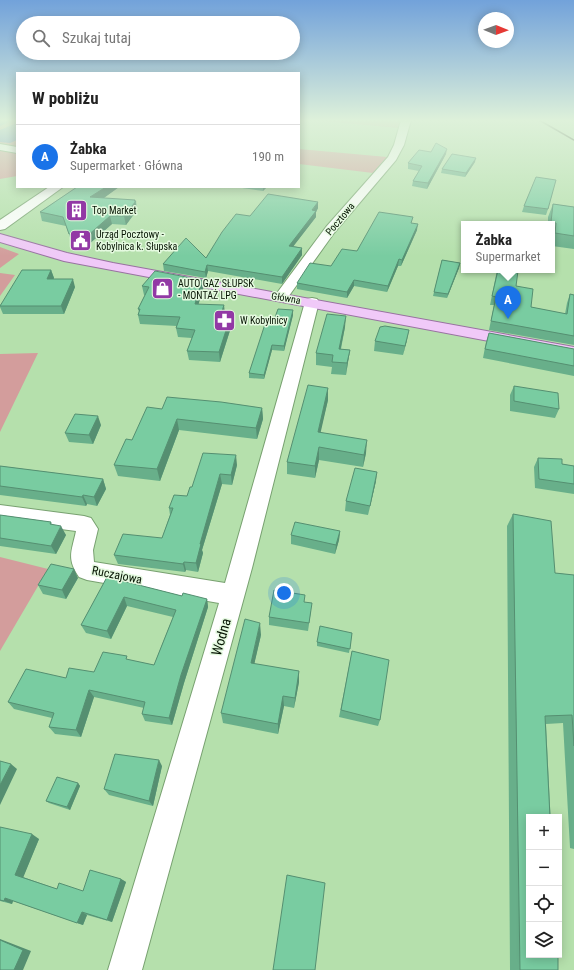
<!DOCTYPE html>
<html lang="pl">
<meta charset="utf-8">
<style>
body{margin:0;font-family:"Roboto Condensed",sans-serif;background:#f6f6f6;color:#222}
.controls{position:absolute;right:12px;bottom:12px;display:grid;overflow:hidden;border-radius:0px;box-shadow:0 2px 10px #0003}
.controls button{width:36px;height:36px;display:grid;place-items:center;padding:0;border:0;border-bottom:1px solid #e0e0e0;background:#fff;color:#222;font:20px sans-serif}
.compass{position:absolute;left:478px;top:12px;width:36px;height:36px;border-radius:50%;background:#fff;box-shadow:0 2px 10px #0003;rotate:91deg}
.you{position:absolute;left:284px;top:593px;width:14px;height:14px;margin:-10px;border:3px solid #fff;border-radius:50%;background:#1a73e8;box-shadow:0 0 0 6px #1a73e833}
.badge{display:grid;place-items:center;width:26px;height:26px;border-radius:50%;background:#1a73e8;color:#fff;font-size:13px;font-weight:700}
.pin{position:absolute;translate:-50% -33px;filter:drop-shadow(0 1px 2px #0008)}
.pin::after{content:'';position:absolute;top:21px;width:14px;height:12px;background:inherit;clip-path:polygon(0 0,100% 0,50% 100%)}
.popup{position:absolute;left:461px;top:221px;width:94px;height:52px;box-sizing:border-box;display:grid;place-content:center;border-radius:0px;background:#fff;filter:drop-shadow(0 1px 3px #0005);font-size:13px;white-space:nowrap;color:#767676}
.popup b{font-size:15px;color:#222}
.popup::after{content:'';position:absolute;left:50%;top:100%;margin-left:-8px;border:8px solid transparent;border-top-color:#fff}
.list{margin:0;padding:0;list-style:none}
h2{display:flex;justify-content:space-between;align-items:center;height:52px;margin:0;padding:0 16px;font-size:17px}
h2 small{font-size:13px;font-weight:400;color:#767676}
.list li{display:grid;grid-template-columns:26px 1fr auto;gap:12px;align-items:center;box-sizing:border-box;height:64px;padding:0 16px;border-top:1px solid #e0e0e0}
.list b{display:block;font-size:15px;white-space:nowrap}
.list p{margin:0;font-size:13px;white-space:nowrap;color:#767676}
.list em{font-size:13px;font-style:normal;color:#767676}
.icon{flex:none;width:22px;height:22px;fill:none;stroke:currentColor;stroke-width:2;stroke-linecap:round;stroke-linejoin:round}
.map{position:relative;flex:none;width:574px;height:970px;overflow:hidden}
.search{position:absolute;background:#fff;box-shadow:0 2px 10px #0003;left:16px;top:16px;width:284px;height:44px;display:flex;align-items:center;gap:10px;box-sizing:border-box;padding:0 14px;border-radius:22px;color:#767676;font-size:15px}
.panel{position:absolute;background:#fff;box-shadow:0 2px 10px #0003;left:16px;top:72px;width:284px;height:116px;border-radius:0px}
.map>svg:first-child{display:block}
.green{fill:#d39d9c}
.water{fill:#6187c5}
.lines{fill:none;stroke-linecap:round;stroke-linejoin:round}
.river{fill:#6187c5;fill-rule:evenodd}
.minor-casing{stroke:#78a170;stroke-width:2}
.tertiary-casing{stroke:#78a170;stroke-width:2}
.primary-casing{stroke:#9872a0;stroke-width:2}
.minor{fill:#fff;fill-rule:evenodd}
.tertiary{fill:#fff;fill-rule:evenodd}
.primary{fill:#f0c9f8;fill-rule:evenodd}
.rail{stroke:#1d2e19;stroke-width:1.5}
.wall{fill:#68af8a}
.shaded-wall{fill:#558f71}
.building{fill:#79cca1;stroke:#558f71}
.labels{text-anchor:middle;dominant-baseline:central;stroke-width:3;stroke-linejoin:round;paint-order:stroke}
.far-poi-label{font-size:10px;fill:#061403;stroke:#e5fae0;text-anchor:start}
.far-street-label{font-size:10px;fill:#061403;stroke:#e5fae0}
.street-label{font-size:12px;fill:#061403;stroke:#e5fae0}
.near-street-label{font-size:14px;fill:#061403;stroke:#e5fae0}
</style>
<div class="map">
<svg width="574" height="970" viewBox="0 0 574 970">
<rect width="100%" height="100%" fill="#b5e0ac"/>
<path class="green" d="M5,120H17V176L0,179V123Z
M309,120H402L400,128Z
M299,149L387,157L373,173L299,164Z
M0,247L19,254L0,268Z
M0,273L15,275L0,296Z
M38,353L0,432V354Z
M0,557L48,569L0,651Z"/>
<path class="water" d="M17,123V140L10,143L0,142V130Z"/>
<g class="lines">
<path class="river" d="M0,120H9L7,123L0,126Z"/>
<defs>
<path id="minor" d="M401,120H411L404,145L396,160L334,233L286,300L281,301L276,300L274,297L326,227L388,157L394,145Z
M0,144L17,147V153L0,150Z
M312,298L317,299L319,302L252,568L142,970H108L219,603L87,580L79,577C66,558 72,551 76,531L0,521V505L84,516L91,518L98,529L93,550L94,562L225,583L305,302L307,299Z"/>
<path id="tertiary" d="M49,187H63L5,229L0,230V220Z"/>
<path id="primary" d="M0,234L67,253L113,263L574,347V357L64,261L0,242Z"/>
</defs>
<use href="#minor" class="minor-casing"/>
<use href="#tertiary" class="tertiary-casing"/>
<use href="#primary" class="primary-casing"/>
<use href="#minor" class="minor"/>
<use href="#tertiary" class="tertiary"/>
<use href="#primary" class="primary"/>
<path class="rail" d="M539,120L574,140"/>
</g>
<path class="wall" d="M431,152L446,154L427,189L412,186L413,181L419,171L408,169V163Z
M475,162L465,177L441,173L442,169Z
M77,187H119L103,198L136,201L137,210L126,225L112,224L88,245L72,243L66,226L42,221L40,212Z
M242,187H267L263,191L242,188Z
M318,202V208L316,212V217L293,246L302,248V255L282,284L208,271L206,278L164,271L163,264L206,258L250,216Z
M553,204L574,207V249L552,246V224H548V217Z
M524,206L548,209L546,215L522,212Z
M411,223L417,230L401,266H398L387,292L354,286L347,298L297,289V283L331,266L357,251Z
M442,260L460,263L459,268L447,298L433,296Z
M51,270L54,278L53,279L75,287L64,314H3L0,307V305Z
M497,270L516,286L531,307L565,314L567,303L570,294L574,295V345L489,330L494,305H490Z
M142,286L203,289L198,304L225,311L233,321L220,362L189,360L187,351L192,338L178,337L176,328L177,326L140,324L138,315L139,312L138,309L145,295H144Z
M293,315L284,351L272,350L264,379L249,378V373L273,323Z
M345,327L341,349L350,350L348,362L346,375L331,374L332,367L316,365V353Z
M489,333L574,349V376L483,358L486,342Z
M407,340L403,355L374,351L375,341Z
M514,386L559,409L555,418L510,411V395Z
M328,388V400L320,432L366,453L363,467L319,460L315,478L287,474V462Z
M262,408L263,419L257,439L179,430L160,481L118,476L114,465L132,440L162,409Z
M101,425L93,444L69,442L65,433Z
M538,458L562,464L574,466V494L535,488L534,467Z
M237,465L232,485L222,484L202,550L203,553L198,572L186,570L185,572L118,564L114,555L162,538L170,515L169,508L187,496L192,487Z
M0,466L103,479L106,489L97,506L87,504L86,506L0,495Z
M376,481L368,515L345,511L346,501Z
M513,514L555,573L574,575V849L570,848L563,723L546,724L558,970H510L507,526Z
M0,515L51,522L52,525L66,535L56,554L0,546Z
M340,531L339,540L335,554L291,544V535Z
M107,577L182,596L207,599L208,607L184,683L172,725L145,721L142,714L144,708L94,697L81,737L55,734L49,727L52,718L14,709L8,702L66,678L94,672L129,660L154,665L173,617L127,606L111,639L86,633L81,625Z
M78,578L66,599L43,594L38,585Z
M311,611L308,631L269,625V617Z
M352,633L349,653L317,646V642Z
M261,635L254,664L299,671V682L294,708L284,706L278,734L223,723L221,713Z
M352,651L380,720L378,726L339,717Z
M162,766L153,806L109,795L104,789Z
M78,783L80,786L70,810L49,803L46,801Z
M0,827L39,839L23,877L57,889L83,891L121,879L126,882L112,922L87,915L83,925L13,901L12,904L0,901Z"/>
<path class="shaded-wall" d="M447,149L446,154L427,189L428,183Z
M476,158L475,162L465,177L466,173Z
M106,187H119L93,206L90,197Z
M263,187H267L263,191Z
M135,200L137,210L126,225L124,216Z
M318,202V208L316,212V217L289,252V246Z
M110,216L112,224L88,245L86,237Z
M418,224L417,230L401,266L402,260Z
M302,248V255L282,284V277Z
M399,259L398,266L387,292L388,286Z
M460,263L459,268L447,298L448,294Z
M207,265L208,271L206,278L205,272Z
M51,270L54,278L50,287L47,279Z
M73,279L75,287L64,314L61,306Z
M202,280L203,289L196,313L195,304Z
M354,280V286L347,298V292Z
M224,305L225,314L222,311Z
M293,310V315L284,351V346Z
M232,312L233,321L220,362L219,352Z
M346,316L345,327L338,361L339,349Z
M409,330L407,340L403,355L405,346Z
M272,345V350L264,379V375Z
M350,350L348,362L346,375L347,363Z
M328,388V400L318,444V432Z
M262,408L263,419L257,439L256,428Z
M98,416L101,425L93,444L89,435Z
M177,419L179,430L160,481L157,469Z
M367,440L366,453L363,467L364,455Z
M319,447V460L315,478V466Z
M236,455L237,465L232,485L231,475Z
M377,472L376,481L368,515L370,506Z
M220,474L222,484L202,550L203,553L198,572L196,563L200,544Z
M103,479L106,489L97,506L94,497Z
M83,495L87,504L86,506L82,497Z
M61,526L66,535L56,554L51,546Z
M340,531L339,540L335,554L336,545Z
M184,562L186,570L185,572L183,564Z
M74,569L78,578L66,599L62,590Z
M124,597L127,606L111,639L107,631Z
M207,599L208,607L184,683L172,725L169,718L181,675Z
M260,623L261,635L252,674L251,663Z
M299,671V682L294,708L295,698Z
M89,690L94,697L81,737L76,730Z
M283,696L284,706L278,734V724Z
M159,760L162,766L153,806L149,801Z
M11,764L17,769L0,805V785Z
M78,783L80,786L70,810L67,807Z
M32,834L39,839L23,878L15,875Z
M121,879L126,882L112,922L107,920Z
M5,898L13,901L12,904L4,901Z
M82,912L87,915L83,925L77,923Z
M0,939L31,951L23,970H14L0,940Z"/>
<path class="building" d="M436,143L447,149L428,183L413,181L422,166L408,163L419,150L431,152Z
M452,154L476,158L466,173L442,169Z
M536,177L556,180L548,209L524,206Z
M77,187H106L90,197L135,200L134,201H136L124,216H110L86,237L69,234L63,217L40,212Z
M268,194L318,202L312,210L316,211L289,246L302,248L282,277L207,265L205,272L163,264L186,238L206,258L222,232L236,214L250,216Z
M553,204L574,207V236L555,233L556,223L551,222Z
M379,212L413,217L411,223L418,224L402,260L399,259L388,286L354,280L347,292L297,283L310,263L331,266L342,249L357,251Z
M442,260L460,263L448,294L434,292Z
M22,270H51L47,279H73L61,306H0Z
M498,270H509L518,271L516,286L533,289L531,307L567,314L570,294L574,295V336L491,321L496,297L492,296Z
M155,271L202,280L195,304L224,305L222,311L232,312L219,352L187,351L195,330L176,328L180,317L138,315L140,309H138L149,287L142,286Z
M278,309L293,310L284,346L272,345L264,375L249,373L266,321L273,323Z
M327,314L346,316L339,349L350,350L347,363L332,362L333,355L316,353Z
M385,326L409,330L405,346L375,341L380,327Z
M489,333L574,349V366L485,349Z
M308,385L328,388L318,432L367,440L364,455L319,447L315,466L287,462Z
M514,386L558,393L559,409L514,401Z
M167,397L221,402L262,408L256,428L177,419L157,469L114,465L126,439L132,440L147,407L162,409Z
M75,414L98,416L89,435L65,433Z
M203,453L236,455L231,475L220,474L200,544H201L196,563L184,562L183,564L114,555L123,534L162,538L173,508H169L174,495L187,496L190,487H192Z
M538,458L562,459V464L574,466V484L539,479Z
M0,466L103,479L94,497L83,495L82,497L0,486Z
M355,468L377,472L370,506L346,501Z
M513,514L551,521L555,573L574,575V746L572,715L545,716L550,817H529V955H558V970H520Z
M0,515L51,522L50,524L61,526L51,546L0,538Z
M295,522L340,531L336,545L291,535Z
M51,564L74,569L62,590L38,585Z
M107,577L182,596L183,593L207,599L181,675L169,718L142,714L145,702L89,690L76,730L49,727L54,713L8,702L26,669L66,678L69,668L94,672L103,652L127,656L126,659L154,665L176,610L124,597L107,631L81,625Z
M274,590L305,595L304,602L312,603L309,623L269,617Z
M245,619L260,623L251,663L299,671L295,698L283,696L278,724L221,713Z
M320,626L352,633L350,649L317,642Z
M352,651L389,660L380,720L341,710Z
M115,754L159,760L149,801L104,789Z
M0,761L11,764L0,785Z
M57,777L78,783L67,807L46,801Z
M0,827L32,834L15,875L57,889L59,883L83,891L90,870L121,879L107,920L82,912L77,923L5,898L4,901L0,900Z
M287,875L325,883L315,970H273Z
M0,940L23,950L14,970H0Z"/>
<linearGradient id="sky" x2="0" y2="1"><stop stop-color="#72a2da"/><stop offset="0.47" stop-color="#def1da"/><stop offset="1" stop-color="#def1da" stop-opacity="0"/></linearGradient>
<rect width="574" height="256" fill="url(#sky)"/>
<defs>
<symbol id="building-square" viewBox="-11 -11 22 22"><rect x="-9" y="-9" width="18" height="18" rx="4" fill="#9239a5" stroke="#e5fae0"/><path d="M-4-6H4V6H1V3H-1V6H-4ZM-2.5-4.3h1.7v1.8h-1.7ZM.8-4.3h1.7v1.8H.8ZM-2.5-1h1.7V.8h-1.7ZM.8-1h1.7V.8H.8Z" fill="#fff"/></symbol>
<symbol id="civic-square" viewBox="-11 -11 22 22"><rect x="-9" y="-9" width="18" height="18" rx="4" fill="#9239a5" stroke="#e5fae0"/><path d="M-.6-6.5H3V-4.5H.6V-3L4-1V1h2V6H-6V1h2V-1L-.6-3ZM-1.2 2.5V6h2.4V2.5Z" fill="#fff"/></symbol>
<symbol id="shop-square" viewBox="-11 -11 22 22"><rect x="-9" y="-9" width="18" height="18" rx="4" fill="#9239a5" stroke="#e5fae0"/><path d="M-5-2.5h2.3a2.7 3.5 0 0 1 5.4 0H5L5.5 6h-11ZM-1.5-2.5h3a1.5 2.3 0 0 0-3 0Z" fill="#fff"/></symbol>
<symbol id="pharmacy-square" viewBox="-11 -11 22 22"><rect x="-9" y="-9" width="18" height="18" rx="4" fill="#9239a5" stroke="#e5fae0"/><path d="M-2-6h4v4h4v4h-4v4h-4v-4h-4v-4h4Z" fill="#fff"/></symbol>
</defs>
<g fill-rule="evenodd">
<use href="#building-square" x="64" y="198" width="25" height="25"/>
<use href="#civic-square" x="68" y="228" width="25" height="25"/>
<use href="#shop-square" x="150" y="276" width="25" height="25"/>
<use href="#pharmacy-square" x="212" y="308" width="25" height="25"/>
</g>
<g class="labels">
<g class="far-poi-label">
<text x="92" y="210">Top Market</text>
<text x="96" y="234">Urząd Pocztowy -<tspan x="96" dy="12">Kobylnica k. Słupska</tspan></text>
<text x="178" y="283">AUTO GAZ SŁUPSK<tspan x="178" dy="12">- MONTAŻ LPG</tspan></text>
<text x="240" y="320">W Kobylnicy</text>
</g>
<g class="far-street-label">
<text transform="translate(340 219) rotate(-50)">Pocztowa</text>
<text transform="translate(286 298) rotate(10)">Główna</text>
</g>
<g class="street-label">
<text transform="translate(117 575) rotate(11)">Ruczajowa</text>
</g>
<g class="near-street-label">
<text transform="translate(221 637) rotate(-74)">Wodna</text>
</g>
</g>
</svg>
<div class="controls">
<button>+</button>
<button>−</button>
<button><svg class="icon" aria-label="locate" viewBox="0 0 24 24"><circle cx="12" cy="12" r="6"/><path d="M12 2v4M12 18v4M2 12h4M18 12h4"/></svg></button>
<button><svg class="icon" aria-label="layers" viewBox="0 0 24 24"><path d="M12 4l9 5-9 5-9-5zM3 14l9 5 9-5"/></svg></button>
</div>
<svg class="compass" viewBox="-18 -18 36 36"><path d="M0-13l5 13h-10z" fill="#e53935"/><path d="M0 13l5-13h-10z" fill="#767676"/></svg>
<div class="you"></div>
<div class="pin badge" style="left:508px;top:319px">A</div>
<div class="popup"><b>Żabka</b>Supermarket</div>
<div class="search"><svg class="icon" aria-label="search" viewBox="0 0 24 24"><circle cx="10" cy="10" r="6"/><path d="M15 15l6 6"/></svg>Szukaj tutaj</div>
<section class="panel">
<h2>W pobliżu<small></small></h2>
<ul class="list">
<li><span class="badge">A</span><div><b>Żabka</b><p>Supermarket · Główna</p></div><em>190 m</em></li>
</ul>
</section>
</div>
